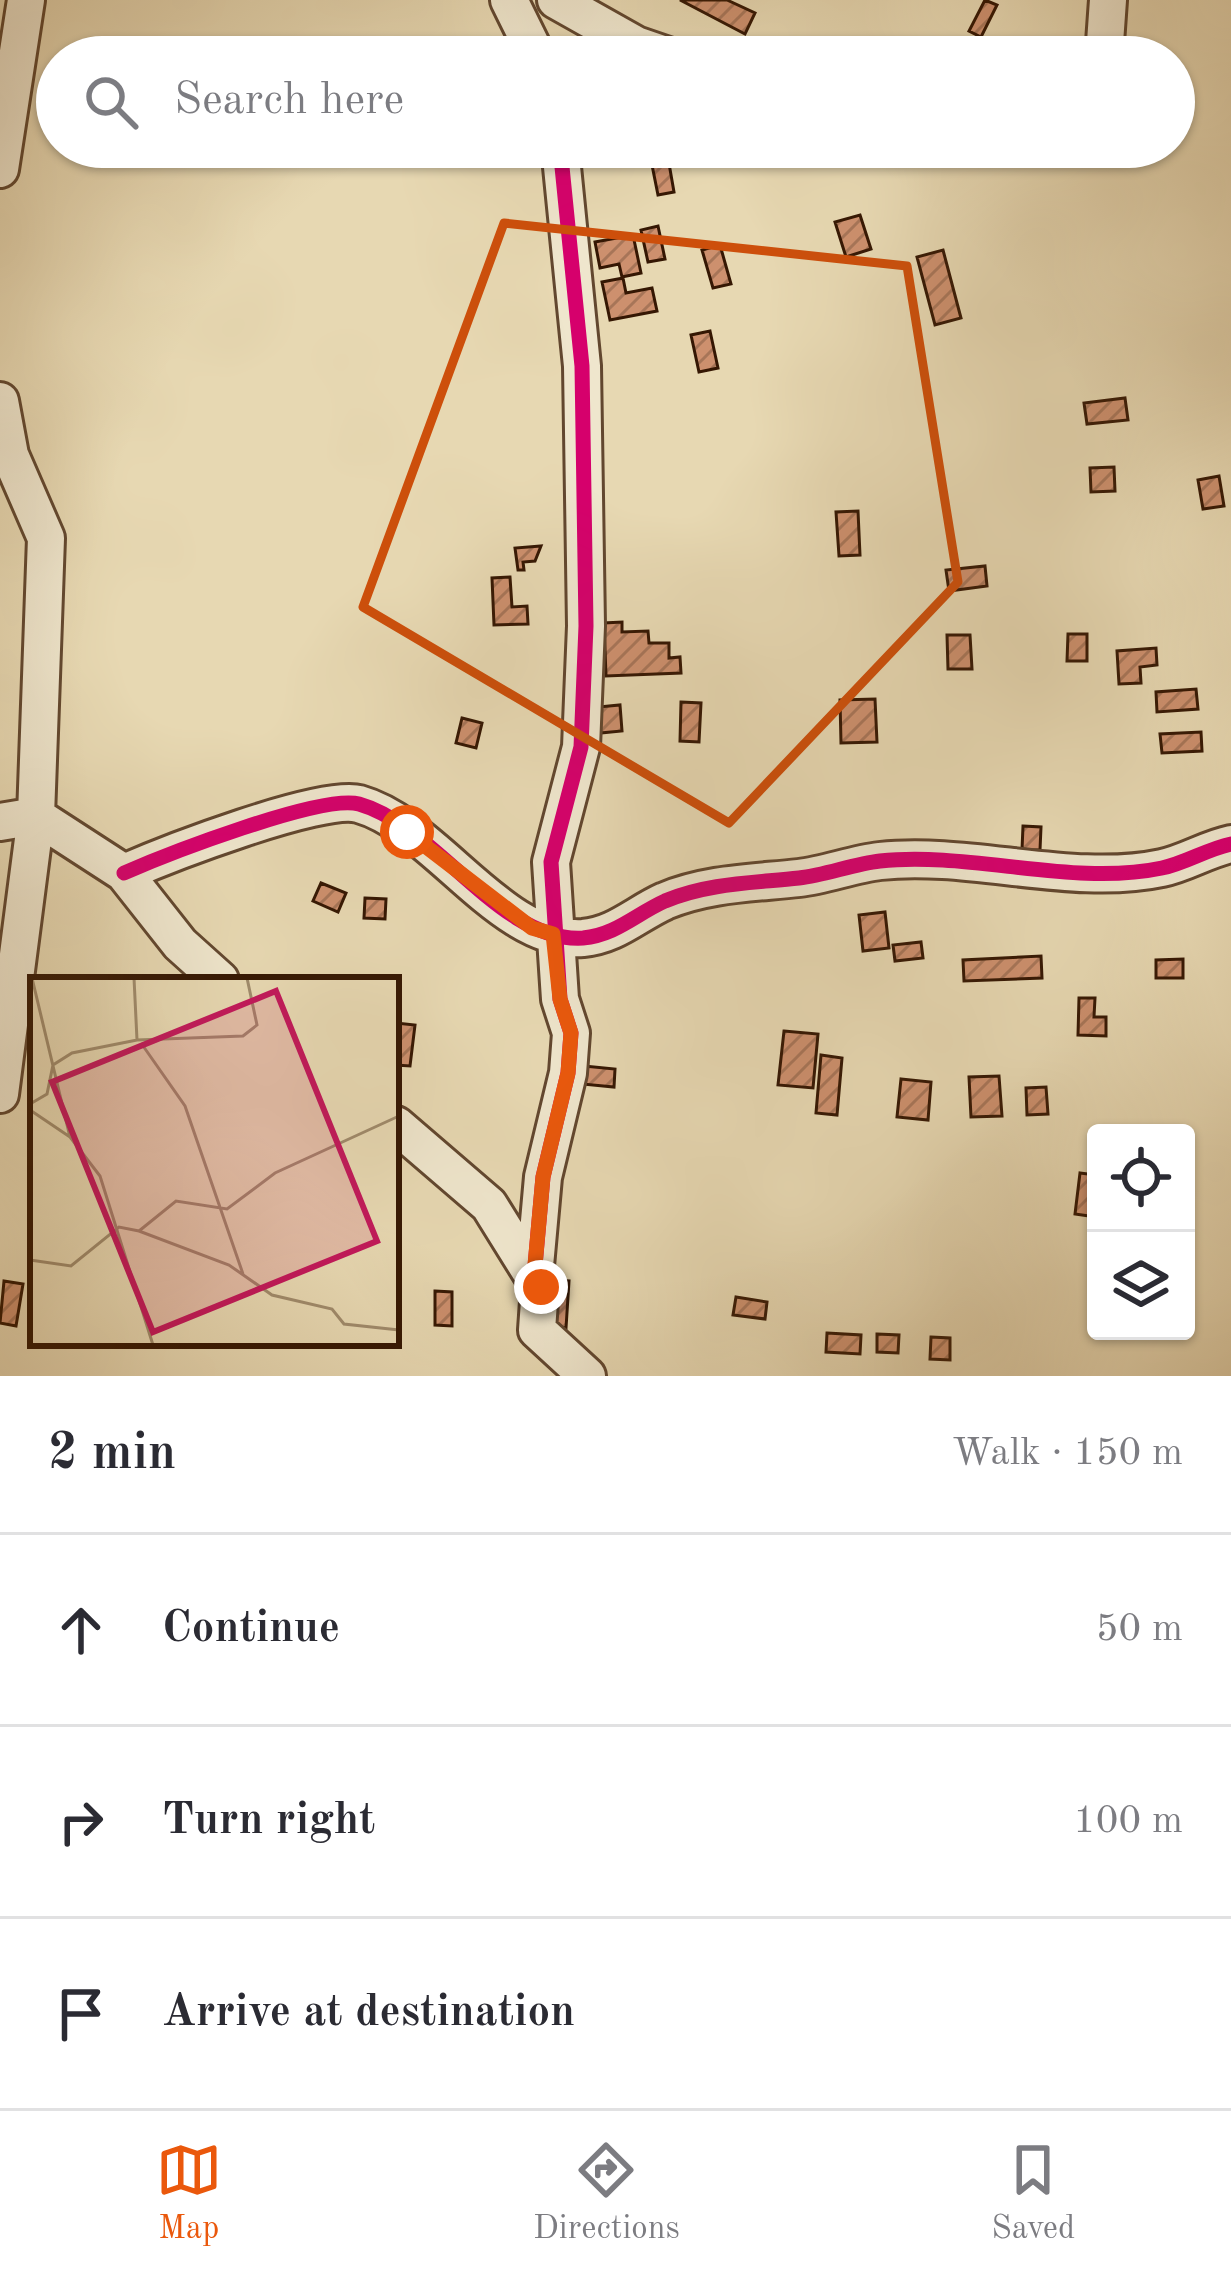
<!DOCTYPE html>
<meta charset="utf-8">
<style>
body{margin:0;font-family:"Old Standard TT",serif;background:#f2f2f3;color:#2b2b33}
.controls{position:absolute;right:36px;bottom:36px;display:grid;overflow:hidden;border-radius:12px;box-shadow:0 3px 9px #0004}
.controls button{width:108px;height:108px;display:grid;place-items:center;padding:0;border:0;border-bottom:3px solid #e1e1e2;background:#fff;color:#2b2b33;font:60px sans-serif}
.stop{position:absolute;width:36px;height:36px;margin:-27px;border:9px solid #ea580c;border-radius:50%;background:#fff}
.stop.end{background:#ea580c;border-color:#fff;box-shadow:0 3px 12px #0008}
.list{margin:0;padding:0;list-style:none}
h2{display:flex;justify-content:space-between;align-items:center;height:156px;margin:0;padding:0 48px;font-size:51px}
h2 small{font-size:39px;font-weight:400;color:#7c7c81}
.list li{display:grid;grid-template-columns:78px 1fr auto;gap:36px;align-items:center;box-sizing:border-box;height:192px;padding:0 48px;border-top:3px solid #e1e1e2}
.list b{display:block;font-size:45px;white-space:nowrap}
.list em{font-size:39px;font-style:normal;color:#7c7c81}
.icon{flex:none;width:66px;height:66px;fill:none;stroke:currentColor;stroke-width:2;stroke-linecap:round;stroke-linejoin:round}
.map{position:relative;flex:none;width:1231px;height:1376px;overflow:hidden}
.search{position:absolute;background:#fff;box-shadow:0 3px 9px #0004;left:36px;right:36px;top:36px;height:132px;display:flex;align-items:center;gap:30px;box-sizing:border-box;padding:0 42px;border-radius:66px;color:#7c7c81;font-size:45px}
.sheet{height:732px;background:#fff}
nav{display:flex;justify-content:space-around;align-items:center;box-sizing:border-box;height:168px;border-top:3px solid #e1e1e2;background:#fff;font-size:33px;color:#7c7c81}
nav a{display:grid;justify-items:center;gap:6px}
nav .on{color:#ea580c}
.map>svg:first-child{display:block}
.building{fill:url(#building-hatch);stroke:#351703;stroke-width:3}
.lines{fill:none;stroke-linecap:round;stroke-linejoin:round}
.minor-casing{stroke:#62472f;stroke-width:42}
.minor{stroke:#efe6cd;stroke-width:36}
.cycleway-casing{stroke:#efe6cd;stroke-width:22}
.cycleway{stroke:#d6006c;stroke-width:15}
.route{stroke:#ea580c;stroke-width:15}
.marked{fill:none;stroke:#cd4f0b;stroke-width:9;stroke-linejoin:round}
.inset-road{fill:none;stroke:#a08b6c;stroke-width:3}
.view{fill:#c2185b;fill-opacity:0.15;stroke:#c2185b;stroke-width:6}
.inset-edge{fill:none;stroke:#351703;stroke-width:6}
</style>
<div class="map">
<svg width="1231" height="1376" viewBox="0 0 1231 1376">
<defs>
<pattern id="building-hatch" width="6" height="6" patternUnits="userSpaceOnUse" patternTransform="scale(3)"><rect width="6" height="6" fill="#cd906e"/><path d="M-1 1l2-2M0 6l6-6M5 7l2-2" fill="none" stroke="#a77558"/></pattern>
</defs>
<rect width="100%" height="100%" fill="#e7d8b2"/>
<filter id="stains"><feTurbulence type="fractalNoise" baseFrequency=".00167" numOctaves="4"/><feColorMatrix values="0 0 0 0 .2 0 0 0 0 .09 0 0 0 0 .02 0 0 0 .5 -.17"/></filter>
<radialGradient id="worn" r=".72"><stop offset=".6" stop-color="#630" stop-opacity="0"/><stop offset="1" stop-color="#630" stop-opacity=".3"/></radialGradient>
<path class="building" d="M680,0H727L755,13L745,34Z
M985,0L997,5L981,37L969,31Z
M667,152L674,192L658,195L650,155Z
M860,215L871,249L846,257L835,222Z
M658,226L665,259L648,262L641,230Z
M633,235L641,273L622,277L619,264L600,268L595,242Z
M720,245L731,284L713,288L702,250Z
M943,250L961,318L935,325L917,257Z
M623,278L626,293L652,288L657,311L610,320L602,282Z
M710,331L718,368L699,372L691,335Z
M1125,398L1128,420L1087,424L1084,403Z
M1114,467L1115,491L1091,492L1090,468Z
M1219,476L1224,506L1203,509L1198,480Z
M858,511L860,555L839,556L836,512Z
M541,546L535,561L523,562L524,570H518L515,548Z
M985,566L987,586L949,591L946,570Z
M510,577L512,607L527,606L528,624L494,625L492,578Z
M622,622V632L648,631L649,643H669V658L680,657L681,673L606,676L604,623Z
M1068,634H1087V661H1067Z
M947,635H970L972,669H948Z
M1156,648L1157,665L1140,667L1141,683L1119,684L1117,651Z
M1196,689L1198,709L1157,712L1156,692Z
M875,699L877,742L841,743L840,700Z
M681,702L701,703L699,742L680,741Z
M620,705L622,731L600,733L598,707Z
M462,718L482,723L476,748L456,743Z
M1201,732L1202,751L1162,753L1160,734Z
M1023,826L1041,827L1040,850H1022Z
M321,883L346,893L338,912L313,901Z
M365,898L386,899L385,919L364,918Z
M885,912L889,948L863,951L859,915Z
M921,942L923,958L895,961L893,945Z
M1041,956L1042,978L964,981L963,960Z
M1183,959V978H1156V960Z
M1079,998H1095L1094,1017H1106V1036L1078,1035Z
M396,1023L415,1025L410,1066L396,1065Z
M784,1031L818,1034L813,1088L778,1085Z
M821,1055L842,1058L837,1115L816,1113Z
M584,1066L615,1069L614,1087L582,1084Z
M999,1076L1002,1116L971,1117L969,1077Z
M901,1079L931,1082L928,1120L897,1117Z
M1046,1087L1048,1114L1027,1115L1026,1088Z
M1080,1173L1096,1175V1217L1075,1214Z
M552,1280L569,1281L566,1328L550,1326Z
M4,1281L23,1284L16,1326L0,1323Z
M435,1291L452,1292V1326L435,1325Z
M736,1297L767,1302L765,1319L733,1315Z
M827,1333L861,1335L860,1354L826,1352Z
M877,1334L899,1335L898,1353L877,1352Z
M931,1337L950,1338V1360L930,1359Z"/>
<g class="lines">
<defs>
<path id="minor" d="M509,0L537,57
M556,0L636,45L671,57
M1104,57L1108,0
M981,147H991
M0,169L26,0
M0,401L10,455L46,538L36,816L0,1094
M0,822L36,816L124,873L180,944L220,980
M124,873C165,855 321,794 359,804C437,826 500,943 583,938C616,935 636,914 665,901C708,883 754,883 799,878C826,875 853,864 880,861C970,851 1073,887 1162,868C1186,863 1207,849 1231,844
M396,1125L489,1205L540,1287L537,1330L587,1376
M534,1277L543,1177L568,1073L571,1033L560,999L551,862L581,747L586,626L582,366L560,147"/>
</defs>
<use href="#minor" class="minor-casing"/>
<use href="#minor" class="minor"/>
<defs>
<path id="cycleway" d="M124,873C165,855 321,794 359,804C437,826 500,943 583,938C616,935 636,914 665,901C708,883 754,883 799,878C826,875 853,864 880,861C970,851 1073,887 1162,868C1186,863 1207,849 1231,844
M534,1277L543,1177L568,1073L571,1033L560,999L551,862L581,747L586,626L582,366L560,147"/>
</defs>
<use href="#cycleway" class="cycleway-casing"/>
<use href="#cycleway" class="cycleway"/>
</g>
<g class="lines">
<path class="route" d="M407,832L532,928L553,934L560,999L571,1033L568,1073L543,1177L534,1276L541,1287"/>
</g>
<path class="marked" d="M504,223L907,266L958,582L729,823L363,607Z"/>
<g transform="translate(30 977)">
<rect width="369" height="369" fill="#e7d8b2"/>
<path class="inset-road" d="M2,1L40,160L70,199L123,368M104,1L107,63M111,66L155,129L213,297M0,127L17,117L23,88L42,76L107,63L213,59L227,48L217,1M0,133L40,160M109,254L146,224L197,232L245,196L369,139M0,283L41,289L89,250L109,254L199,288L242,318L302,332L314,347L369,353"/>
<path class="view" d="M246,14L347,264L123,355L22,105Z"/>
<rect width="369" height="369" class="inset-edge"/>
</g>
<rect width="100%" height="100%" filter="url(#stains)"/>
<rect width="100%" height="100%" fill="url(#worn)"/>
</svg>
<div class="controls">
<button><svg class="icon" aria-label="locate" viewBox="0 0 24 24"><circle cx="12" cy="12" r="6"/><path d="M12 2v4M12 18v4M2 12h4M18 12h4"/></svg></button>
<button><svg class="icon" aria-label="layers" viewBox="0 0 24 24"><path d="M12 4l9 5-9 5-9-5zM3 14l9 5 9-5"/></svg></button>
</div>
<div class="stop" style="left:407px;top:832px"></div>
<div class="stop end" style="left:541px;top:1287px"></div>
<div class="search"><svg class="icon" aria-label="search" viewBox="0 0 24 24"><circle cx="10" cy="10" r="6"/><path d="M15 15l6 6"/></svg>Search here</div>
</div>
<section class="sheet">
<h2>2 min<small>Walk · 150 m</small></h2>
<ul class="list">
<li><svg class="icon" aria-label="ahead" viewBox="0 0 24 24"><path d="M12 20V5M6 11l6-6 6 6"/></svg><div><b>Continue</b></div><em>50 m</em></li>
<li><svg class="icon" aria-label="right" viewBox="0 0 24 24"><path d="M7 20v-9h11M14 6l5 5-5 5"/></svg><div><b>Turn right</b></div><em>100 m</em></li>
<li><svg class="icon" aria-label="arrive" viewBox="0 0 24 24"><path d="M6 21V4h12l-3 4 3 4H6"/></svg><div><b>Arrive at destination</b></div></li>
</ul>
</section>
<nav>
<a class="on"><svg class="icon" aria-label="map" viewBox="0 0 24 24"><path d="M3 6l6-2 6 2 6-2v14l-6 2-6-2-6 2zM9 4v14M15 6v14"/></svg>Map</a>
<a><svg class="icon" aria-label="directions" viewBox="0 0 24 24"><path d="M12 3l9 9-9 9-9-9zM9 14v-3h6M13 9l2 2-2 2"/></svg>Directions</a>
<a><svg class="icon" aria-label="saved" viewBox="0 0 24 24"><path d="M7 4h10v16l-5-4-5 4z"/></svg>Saved</a>
</nav>
